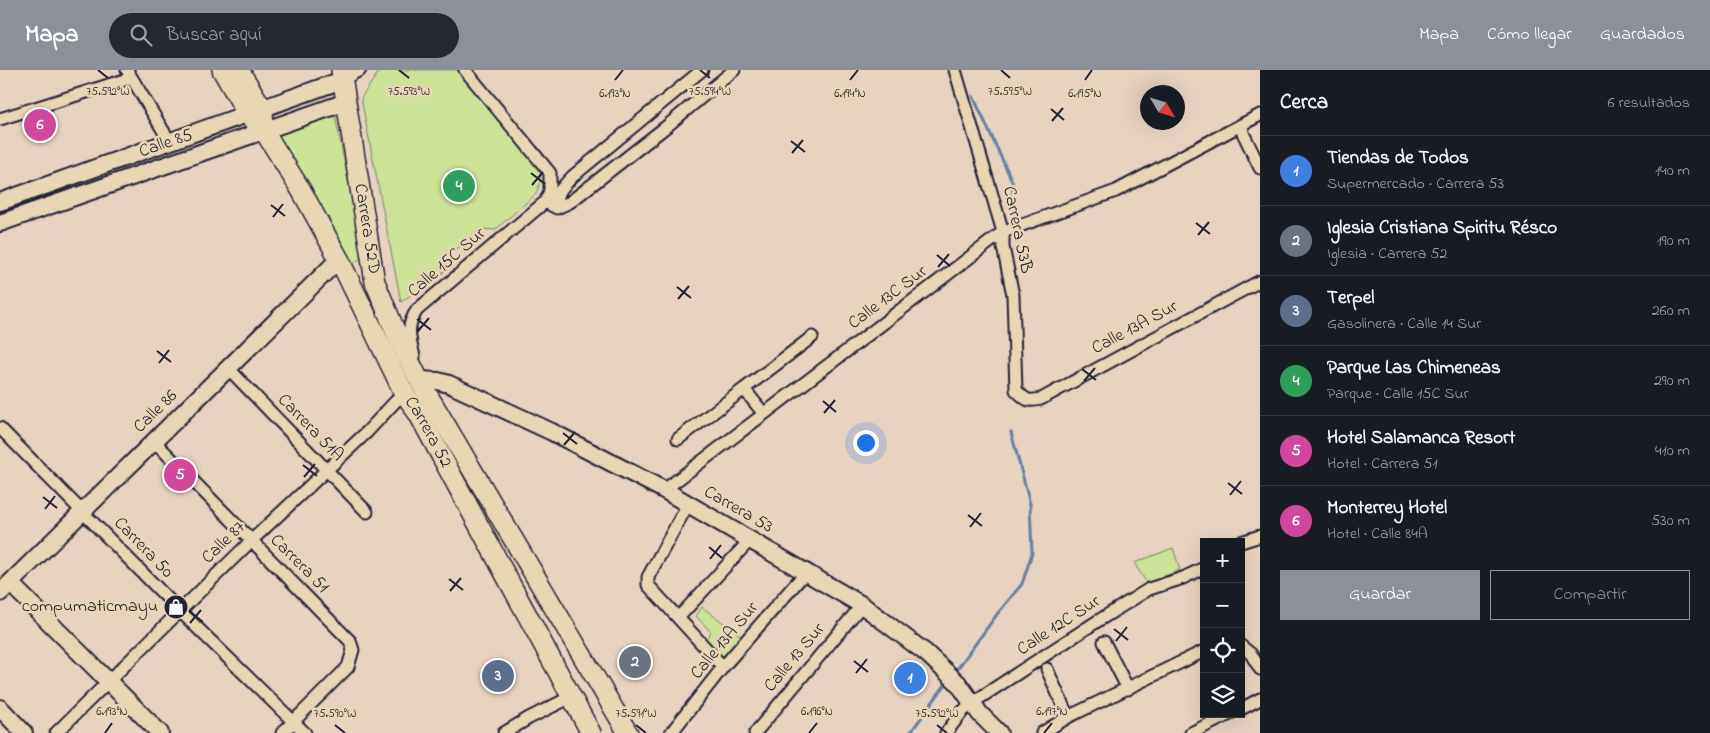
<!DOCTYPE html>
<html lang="es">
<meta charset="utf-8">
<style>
body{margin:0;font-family:"Indie Flower",sans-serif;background:#242831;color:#f1f3f6}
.controls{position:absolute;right:15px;bottom:15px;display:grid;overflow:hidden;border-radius:0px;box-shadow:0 5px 20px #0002}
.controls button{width:45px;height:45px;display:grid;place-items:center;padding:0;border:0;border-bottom:1px solid #363941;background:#171b24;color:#f1f3f6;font:25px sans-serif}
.compass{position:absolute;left:1140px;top:15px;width:45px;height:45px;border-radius:50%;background:#171b24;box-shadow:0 5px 20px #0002;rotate:128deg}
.you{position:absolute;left:865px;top:372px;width:18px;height:18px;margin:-12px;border:4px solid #fff;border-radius:50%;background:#1a73e8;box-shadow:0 0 0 8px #1a73e833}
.badge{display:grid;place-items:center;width:32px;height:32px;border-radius:50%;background:#8c9099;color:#fff;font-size:16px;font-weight:700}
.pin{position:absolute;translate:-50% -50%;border:2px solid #fff;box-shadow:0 1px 5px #0006}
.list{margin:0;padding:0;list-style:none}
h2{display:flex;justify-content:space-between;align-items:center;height:65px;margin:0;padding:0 20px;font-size:21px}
h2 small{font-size:16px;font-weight:400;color:#9ea1a6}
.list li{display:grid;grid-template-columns:32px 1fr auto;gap:15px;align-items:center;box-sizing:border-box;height:70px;padding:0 20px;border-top:1px solid #363941}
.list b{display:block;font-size:19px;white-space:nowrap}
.list p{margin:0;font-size:16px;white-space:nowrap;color:#9ea1a6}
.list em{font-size:16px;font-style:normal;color:#9ea1a6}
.actions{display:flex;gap:10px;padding:15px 20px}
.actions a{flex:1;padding:11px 0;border:1px solid #8c9099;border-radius:0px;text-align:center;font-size:18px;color:#8c9099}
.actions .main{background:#8c9099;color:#fff}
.icon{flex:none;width:28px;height:28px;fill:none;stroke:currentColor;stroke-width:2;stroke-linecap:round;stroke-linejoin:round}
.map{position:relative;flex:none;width:1260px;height:663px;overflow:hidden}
header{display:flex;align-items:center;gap:30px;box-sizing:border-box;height:70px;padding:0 25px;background:#8c9099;color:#fff}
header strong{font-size:24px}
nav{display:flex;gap:28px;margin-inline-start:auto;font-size:18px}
.search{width:350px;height:45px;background:#242831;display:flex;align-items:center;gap:12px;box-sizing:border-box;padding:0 18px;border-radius:28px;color:#9ea1a6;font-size:19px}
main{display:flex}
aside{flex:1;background:#171b24}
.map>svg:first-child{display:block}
.green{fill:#cce398;stroke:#77826a}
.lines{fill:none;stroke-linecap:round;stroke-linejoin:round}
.stream{stroke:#6680a6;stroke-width:3}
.street-casing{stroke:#22223b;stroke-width:15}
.secondary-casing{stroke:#22223b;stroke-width:20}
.primary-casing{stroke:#22223b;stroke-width:22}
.street{stroke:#e9d6b4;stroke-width:11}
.secondary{stroke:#e9d6b4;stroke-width:16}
.primary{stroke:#e9d6b4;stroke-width:19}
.ticks{fill:none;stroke:#22223b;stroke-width:2}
.labels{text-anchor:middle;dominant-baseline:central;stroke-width:5;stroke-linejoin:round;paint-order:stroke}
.street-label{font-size:18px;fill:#22223b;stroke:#e9d6b4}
.poi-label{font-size:18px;fill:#22223b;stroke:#e9d6b4;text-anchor:end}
.ticks-label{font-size:12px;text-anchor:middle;fill:#22223b;stroke:#e9d6b4;stroke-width:5;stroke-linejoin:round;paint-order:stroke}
</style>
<header>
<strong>Mapa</strong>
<div class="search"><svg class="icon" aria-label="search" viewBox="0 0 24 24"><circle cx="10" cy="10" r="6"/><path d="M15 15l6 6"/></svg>Buscar aquí</div>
<nav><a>Mapa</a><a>Cómo llegar</a><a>Guardados</a></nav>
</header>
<main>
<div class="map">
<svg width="1260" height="663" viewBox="0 0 1260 663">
<rect width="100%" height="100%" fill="#e8d3c1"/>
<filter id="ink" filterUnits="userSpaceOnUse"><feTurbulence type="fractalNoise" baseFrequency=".02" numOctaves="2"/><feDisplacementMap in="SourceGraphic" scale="10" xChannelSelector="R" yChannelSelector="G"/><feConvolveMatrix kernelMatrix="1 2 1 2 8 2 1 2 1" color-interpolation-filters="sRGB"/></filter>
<g filter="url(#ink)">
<path class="green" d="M380,0H457L540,95L541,108L536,124L495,160L481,159L448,186L443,203L401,232L361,28Z
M334,40L363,186L352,195L276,60Z
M98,104L101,114L0,149V138Z
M1173,478L1180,500L1147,513L1134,493Z
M702,537L745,569L726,593L706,569L711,562L696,546Z"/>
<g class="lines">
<path class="stream" d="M973,26L1012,111L1014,145
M955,602L998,543L1022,514L1032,483L1030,434L1011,362
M910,663L948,611"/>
<defs>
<path id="street" d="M127,0L170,72
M955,0L1003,162V177L1013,225L1016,320C1026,330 1027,332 1041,329L1260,211
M342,10L360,0
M0,49L131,8
M1242,55L1243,63L1260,98
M545,132L557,138L570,132L667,56L734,0
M557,138C556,121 563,117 573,106L702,0
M414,287C410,267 405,258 417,240L545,132L550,121V103L465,0
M229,299L367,442
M764,344L744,319L812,267
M0,358L180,541L305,663
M678,369L744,319
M154,371L350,571L353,580L348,597L282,663
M664,420L1003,162L1116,121L1260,45
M688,434L648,507V515L723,597
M1241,472L1260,466
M678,548L750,470
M1104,572L1128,619
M1241,576L1251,584L1260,599
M1047,599L1068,647
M1241,639L1260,629
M56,663L251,471L367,362L407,319
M504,663L529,648L571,627
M671,663L723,597L806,502
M755,663L862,535
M946,663L962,642L972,633L1093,554L1149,519L1183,508L1204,498
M1042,663L1068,647L1204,581
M1191,663L1230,644"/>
<path id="secondary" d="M0,132L342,10
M0,153L346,32
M419,310L438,311L449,314L552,362L664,420L862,535L926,583L958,613L980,644L999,663
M10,513L160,663
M0,523L339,189
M0,638L24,663"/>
<g id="primary">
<path id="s1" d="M222,0L248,45L264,61L301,120L339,189L403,321L419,345L591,663"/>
<path d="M239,0L263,39L264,61"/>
<path id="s2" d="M341,0L375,212L399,270L419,310L628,663"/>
</g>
</defs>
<use href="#street" class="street-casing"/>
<use href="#secondary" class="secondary-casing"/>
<use href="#primary" class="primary-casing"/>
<use href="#street" class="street"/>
<use href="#secondary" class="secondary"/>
<use href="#primary" class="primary"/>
</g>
</g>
<path class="ticks" d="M98,0L108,8M399,0L409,8M700,0L710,8M1001,0L1010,8M615,10L623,0M850,10L858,0M1085,10L1092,0M1051,39L1064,50M1052,51L1063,38M791,71L805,82M792,83L803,70M531,103L545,114M532,115L543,102M271,135L285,146M273,147L283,134M1196,153L1210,164M1198,165L1209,152M937,185L950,196M938,197L949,184M677,217L691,228M678,229L689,216M417,249L431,260M418,261L429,248M157,281L171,292M159,293L169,280M1082,299L1096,310M1084,311L1095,298M823,331L836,342M824,343L835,330M563,363L577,374M564,375L575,362M303,395L317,406M304,407L315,394M1228,413L1242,424M1230,425L1241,411M43,427L57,438M45,439L55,426M968,445L982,456M970,457L981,443M709,477L722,488M710,489L721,475M449,509L463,520M450,521L461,508M189,541L203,552M190,553L201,540M1114,559L1128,570M1116,571L1127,557M854,591L868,602M856,603L867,589M335,655L345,663M636,655L646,663M937,655L947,663M105,663L112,653M809,663L817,653M1044,663L1052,653"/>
<defs>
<symbol id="shop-disc" viewBox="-11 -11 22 22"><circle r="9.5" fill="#22223b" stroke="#e9d6b4"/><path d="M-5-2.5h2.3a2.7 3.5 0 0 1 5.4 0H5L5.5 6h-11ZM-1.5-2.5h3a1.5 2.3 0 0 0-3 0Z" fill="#fff"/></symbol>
</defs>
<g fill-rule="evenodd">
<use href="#shop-disc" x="162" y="523" width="28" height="28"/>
</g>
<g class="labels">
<g class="street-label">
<text transform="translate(166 74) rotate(-19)">Calle 85</text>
<text stroke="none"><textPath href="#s2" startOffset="161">Carrera 52D</textPath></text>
<text transform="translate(1017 160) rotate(78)">Carrera 53B</text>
<text transform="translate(447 193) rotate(-41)">Calle 15C Sur</text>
<text transform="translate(888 228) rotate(-37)">Calle 13C Sur</text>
<text transform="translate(1135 258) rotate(-28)">Calle 13A Sur</text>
<text transform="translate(156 342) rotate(-44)">Calle 86</text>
<text transform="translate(310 358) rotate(46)">Carrera 51A</text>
<text stroke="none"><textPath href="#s1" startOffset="418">Carrera 52</textPath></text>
<text transform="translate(738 440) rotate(30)">Carrera 53</text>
<text transform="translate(224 473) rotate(-44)">Calle 87</text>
<text transform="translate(143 478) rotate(46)">Carrera 50</text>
<text transform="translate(299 494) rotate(45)">Carrera 51</text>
<text transform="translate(1059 556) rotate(-33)">Calle 12C Sur</text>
<text transform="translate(725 571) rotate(-50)">Calle 13A Sur</text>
<text transform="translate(795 588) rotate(-50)">Calle 13 Sur</text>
</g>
<g class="poi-label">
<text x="158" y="537">compumaticmayu</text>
</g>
</g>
<g class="ticks-label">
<text x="108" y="25">75.592°W</text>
<text x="409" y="25">75.593°W</text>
<text x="710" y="25">75.594°W</text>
<text x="1010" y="25">75.595°W</text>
<text x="615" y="27">6.193°N</text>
<text x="1085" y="27">6.195°N</text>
<text x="850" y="27">6.194°N</text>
<text x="112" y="645">6.193°N</text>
<text x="817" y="645">6.196°N</text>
<text x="1052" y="645">6.197°N</text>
<text x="335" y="647">75.590°W</text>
<text x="636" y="647">75.591°W</text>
<text x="937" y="647">75.592°W</text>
</g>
</svg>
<div class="controls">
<button>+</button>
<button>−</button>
<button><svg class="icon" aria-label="locate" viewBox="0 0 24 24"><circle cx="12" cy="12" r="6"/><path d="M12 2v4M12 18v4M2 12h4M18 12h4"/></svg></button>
<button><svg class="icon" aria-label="layers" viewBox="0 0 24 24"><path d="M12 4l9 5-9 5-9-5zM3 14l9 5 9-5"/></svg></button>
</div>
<svg class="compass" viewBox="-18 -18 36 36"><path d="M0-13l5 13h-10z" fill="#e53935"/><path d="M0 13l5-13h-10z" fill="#9ea1a6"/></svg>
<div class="you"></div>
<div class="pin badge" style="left:910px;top:608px;background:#3f7fe0">1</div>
<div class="pin badge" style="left:635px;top:592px;background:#6b7280">2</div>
<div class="pin badge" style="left:498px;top:606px;background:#5c6f8a">3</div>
<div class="pin badge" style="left:459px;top:116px;background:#2e9e5b">4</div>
<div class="pin badge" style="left:180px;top:405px;background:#d1479c">5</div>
<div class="pin badge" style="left:40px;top:55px;background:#d1479c">6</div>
</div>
<aside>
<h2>Cerca<small>6 resultados</small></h2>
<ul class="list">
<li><span class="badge" style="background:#3f7fe0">1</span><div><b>Tiendas de Todos</b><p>Supermercado · Carrera 53</p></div><em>140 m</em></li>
<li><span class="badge" style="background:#6b7280">2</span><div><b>Iglesia Cristiana Spiritu Résco</b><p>Iglesia · Carrera 52</p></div><em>190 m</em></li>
<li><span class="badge" style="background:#5c6f8a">3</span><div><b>Terpel</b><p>Gasolinera · Calle 14 Sur</p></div><em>260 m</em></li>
<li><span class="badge" style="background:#2e9e5b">4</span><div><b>Parque Las Chimeneas</b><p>Parque · Calle 15C Sur</p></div><em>290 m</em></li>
<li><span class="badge" style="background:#d1479c">5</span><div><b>Hotel Salamanca Resort</b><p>Hotel · Carrera 51</p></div><em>410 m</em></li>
<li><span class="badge" style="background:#d1479c">6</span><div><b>Monterrey Hotel</b><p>Hotel · Calle 84A</p></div><em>530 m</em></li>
</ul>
<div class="actions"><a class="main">Guardar</a><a>Compartir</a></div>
</aside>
</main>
